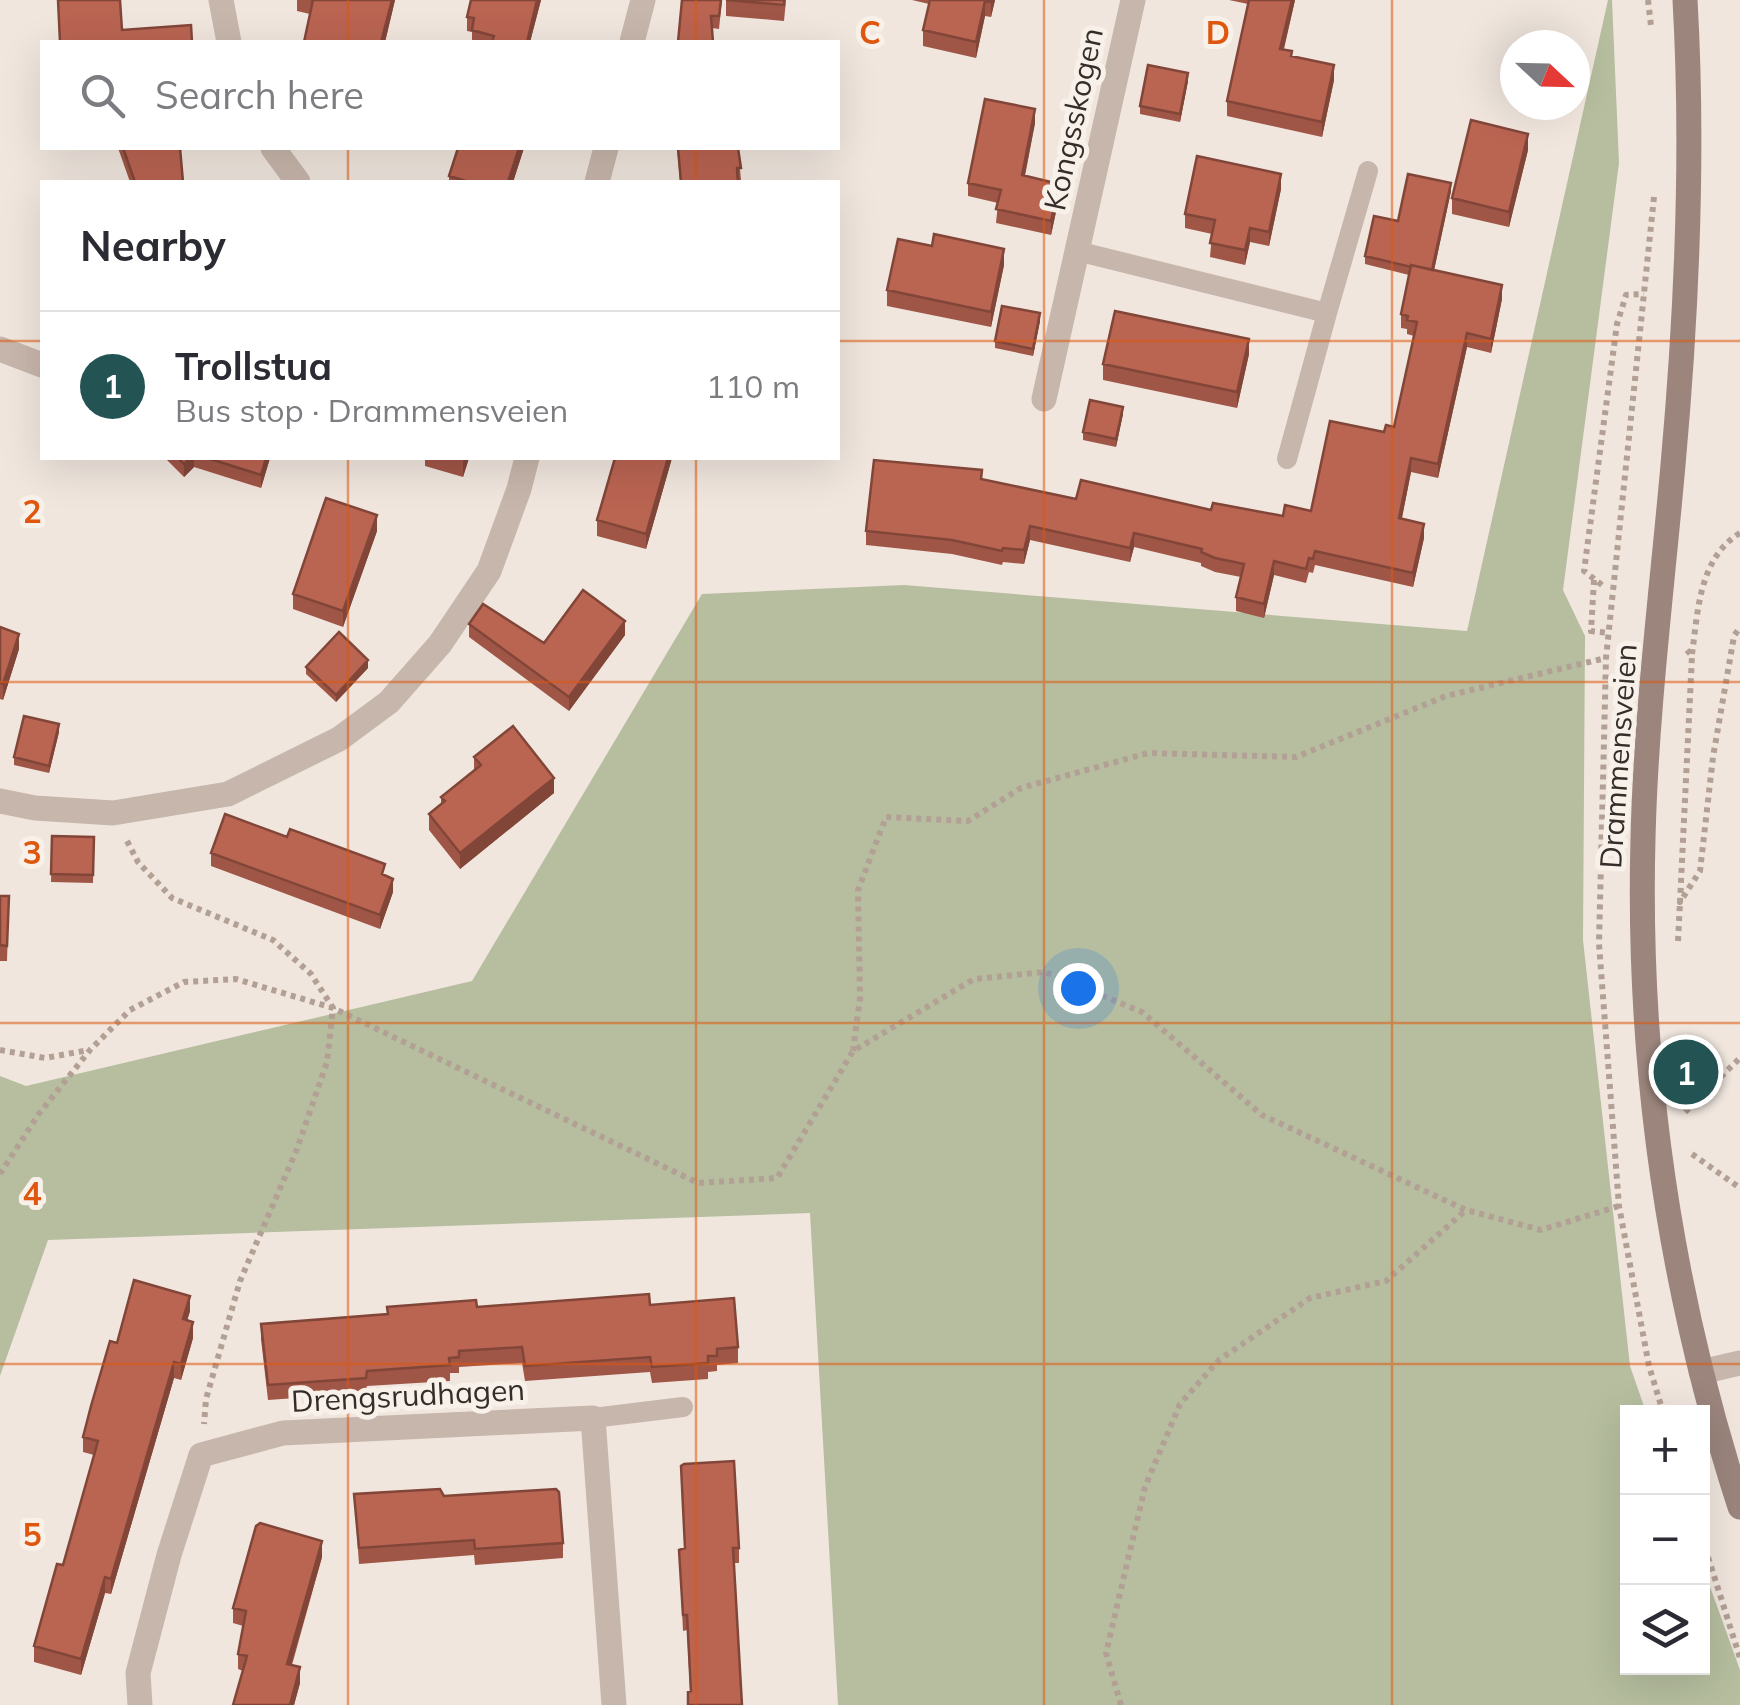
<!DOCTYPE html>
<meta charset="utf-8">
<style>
body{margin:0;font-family:Mulish,sans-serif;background:#f2f2f3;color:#2b2b33}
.controls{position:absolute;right:30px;bottom:30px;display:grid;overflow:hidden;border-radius:0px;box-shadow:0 10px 40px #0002}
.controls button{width:90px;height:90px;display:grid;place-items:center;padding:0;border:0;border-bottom:2px solid #e1e1e2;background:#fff;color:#2b2b33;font:50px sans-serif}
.compass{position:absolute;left:1500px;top:30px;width:90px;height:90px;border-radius:50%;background:#fff;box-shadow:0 10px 40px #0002;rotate:112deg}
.you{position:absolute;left:1078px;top:988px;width:35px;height:35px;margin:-25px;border:8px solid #fff;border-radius:50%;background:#1a73e8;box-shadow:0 0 0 15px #1a73e833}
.badge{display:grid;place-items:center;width:65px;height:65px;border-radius:50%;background:#235353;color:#fff;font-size:32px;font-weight:700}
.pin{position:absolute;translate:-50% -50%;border:5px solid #fff;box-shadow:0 2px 10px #0006}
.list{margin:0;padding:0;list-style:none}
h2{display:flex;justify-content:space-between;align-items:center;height:130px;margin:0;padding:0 40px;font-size:42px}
h2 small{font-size:32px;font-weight:400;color:#7c7c81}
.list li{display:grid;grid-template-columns:65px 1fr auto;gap:30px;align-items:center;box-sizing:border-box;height:150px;padding:0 40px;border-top:2px solid #e1e1e2}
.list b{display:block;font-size:38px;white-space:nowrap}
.list p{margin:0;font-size:32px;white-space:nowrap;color:#7c7c81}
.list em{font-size:32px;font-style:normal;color:#7c7c81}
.icon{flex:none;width:55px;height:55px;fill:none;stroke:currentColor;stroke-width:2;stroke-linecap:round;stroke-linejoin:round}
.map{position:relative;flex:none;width:1740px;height:1705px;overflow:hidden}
.search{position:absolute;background:#fff;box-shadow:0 10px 40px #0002;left:40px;top:40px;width:800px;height:110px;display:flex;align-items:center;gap:25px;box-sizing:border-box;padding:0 35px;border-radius:0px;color:#7c7c81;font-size:38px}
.panel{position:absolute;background:#fff;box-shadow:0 10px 40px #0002;left:40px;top:180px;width:800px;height:280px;border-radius:0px}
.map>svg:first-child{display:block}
.green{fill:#b6be9f}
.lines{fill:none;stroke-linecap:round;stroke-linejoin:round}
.path{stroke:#b3a095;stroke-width:6;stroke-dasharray:5 5;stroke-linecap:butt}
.lane{stroke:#c7b6ab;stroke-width:20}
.street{stroke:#c7b6ab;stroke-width:25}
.secondary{stroke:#9b857d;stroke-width:25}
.wall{fill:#a05647}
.shaded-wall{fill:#824639}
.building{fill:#ba6452;stroke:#824639;stroke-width:2.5}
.grid{fill:none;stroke:#df570e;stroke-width:2.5;stroke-opacity:0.55}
.labels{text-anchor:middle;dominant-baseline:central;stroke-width:10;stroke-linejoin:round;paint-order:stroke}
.street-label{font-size:30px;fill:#362c2a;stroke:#f8f1ea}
.grid-label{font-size:32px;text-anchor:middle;font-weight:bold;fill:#df570e;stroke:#f8f1ea;stroke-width:10;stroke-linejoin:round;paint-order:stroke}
</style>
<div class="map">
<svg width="1740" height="1705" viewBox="0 0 1740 1705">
<rect width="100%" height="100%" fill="#f0e6de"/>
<path class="green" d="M1608,0H1612L1619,163L1563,590L1585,636L1583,940L1630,1366L1646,1412H1628V1668H1702L1703,1567L1740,1670V1705H838L810,1213L48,1240L0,1376V1076L26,1086L472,981L702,594L904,585L1467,631Z"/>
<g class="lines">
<path class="path" d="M1648,0L1651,26
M1654,197L1606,658L1599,944L1619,1206L1649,1366L1663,1412
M1594,580L1591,631L1609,633
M1602,585L1584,571L1617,324L1626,295L1644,294
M1687,650L1692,656L1680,902L1700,871L1713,757L1734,636L1740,627
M1692,654C1698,611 1699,558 1740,533
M127,841L138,862L172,898L273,940L311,974L333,1008L327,1062L297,1149L240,1281L206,1399L204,1424
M1678,941L1680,902
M0,1050L45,1058L89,1050
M853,1051L860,998L858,890L886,817L968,821L1021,788L1148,753L1296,757L1446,696L1606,658
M1685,1112L1740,1058
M1692,1154L1740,1188
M0,1174L38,1115L90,1050L130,1010L184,982L236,979L333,1008L698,1183L777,1178L853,1051L974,979L1045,972L1142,1012L1262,1115L1466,1210L1541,1230L1619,1206
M1702,1538L1740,1658
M1121,1705L1106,1653L1145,1487L1180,1404L1219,1360L1310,1298L1386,1281L1466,1210"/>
<path class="lane" d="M1077,251L1327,313L1368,171
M1287,459L1327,313
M593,1418L683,1407"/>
<path class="street" d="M221,0L229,42
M632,42L643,0
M273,148L298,182
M597,182L606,148
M0,349L42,365
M1044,399L1133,0
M0,801L35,808L113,813L228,794L339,739L389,702L440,644L489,571L519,489L527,458
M1701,1372L1740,1363
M140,1705L138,1673L169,1555L201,1455L283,1433L593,1418L614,1705"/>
<path class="secondary" d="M1685,0C1694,155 1687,310 1673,465C1662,589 1646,714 1643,838C1637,1065 1670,1291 1740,1507"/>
</g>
<path class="wall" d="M297,0H395L385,42H304L310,14L297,11Z
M471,0H541L530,42H472V32L467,31V17Z
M682,0H722L719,29L712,28Z
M726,0H786L784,21L726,16Z
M912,0H995L991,17L985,16L976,58L923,46V30L929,4Z
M1229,0H1295L1284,49L1292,56L1334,80L1322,137L1227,116V101L1248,4Z
M1188,81L1180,122L1140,114V106Z
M1035,123L1025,176L1059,198L1051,235L996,223L998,203L968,196V183Z
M118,148H180L183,182H130Z
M524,148L513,182H449V176Z
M677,148H738L741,180L738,181V182H680Z
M1528,150L1509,227L1452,214V198Z
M1281,189L1269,246L1250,242L1245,265L1210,257L1212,234L1185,228V214Z
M1451,191L1434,270L1502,299L1491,353L1467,347L1438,478L1411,472L1402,518L1424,538L1413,587L1315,565L1313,573L1309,572L1306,583L1274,575L1264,618L1236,611V597L1241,577L1215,572L1201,566V563L1134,547L1130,562L1030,540L1024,564L1003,562L1002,565L952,554L866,545V531L982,479L1076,499L1283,516L1311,511L1384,432L1394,427L1414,336L1407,334V329L1401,328V314L1409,275L1365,264V256L1398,221Z
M1004,265L991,327L887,306V290Z
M1040,321L1033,356L995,348V341Z
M1249,354L1237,408L1103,380V364Z
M1123,414L1116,447L1083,440V432Z
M165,458H270L261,488L194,467L184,477Z
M425,458H469L463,477L425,466Z
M672,458L646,549L597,536V520Z
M377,531L343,627L293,609V594Z
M469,624L544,643L625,635L569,711L469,637Z
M0,627L19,649L3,700L0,699Z
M306,667L368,668L336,702L306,674Z
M59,732L49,773L14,765V757Z
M474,757L554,793L460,869L429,830V814L441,804V797L474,770Z
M52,836L94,837L93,883L51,882Z
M211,853L385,876L393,892L380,929L211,866Z
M0,896H9L7,961H0Z
M650,1305L738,1347V1363L717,1365V1371L708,1372V1379L652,1383L650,1372L525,1381L522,1363L459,1367V1373H450V1381L367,1386L366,1393L268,1400L261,1339V1324L477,1307Z
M190,1311L187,1320L193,1338L181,1380L174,1378L111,1594L105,1593L81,1675L34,1662V1646L63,1565L94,1455L83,1452V1437L117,1343Z
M354,1494L444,1496L563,1543V1558L475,1565L474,1555L359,1564Z
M739,1548V1563H734L742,1705H688V1692L690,1691L687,1630L683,1631L679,1550Z
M322,1557L292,1665L300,1683L294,1705H233L243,1671L238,1669V1654L243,1626L233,1623V1608Z"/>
<path class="shaded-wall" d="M392,0H395L385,42H381Z
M537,0H541L530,42H527Z
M991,0H995L991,17Z
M1292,0H1295L1280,64V49Z
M985,1V16L976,58V42Z
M1334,65V80L1322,137V122Z
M1188,73V81L1180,122V114Z
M1035,109V123L1022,189V175Z
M1528,134V150L1509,227V212Z
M519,148H524L513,182H508Z
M1281,174V189L1269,246V232Z
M1451,183V191L1432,280V272Z
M1059,184V198L1051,235V221Z
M1250,228V242L1245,265V250Z
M1004,249V265L991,327V312Z
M1502,285V299L1491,353V339Z
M1040,313V321L1033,356V349Z
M1467,333V347L1438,478V464Z
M1249,339V354L1237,408V392Z
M1123,407V414L1116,447V439Z
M190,458H194V467L184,477V464Z
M266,458H270L261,488V475Z
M464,458H469L463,477V461Z
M668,458H672L646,549V534Z
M1411,458V472L1399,532V518Z
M377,515V531L343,627V611Z
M1424,524V538L1413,587V573Z
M1030,526V540L1024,564V550Z
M1134,533V547L1130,562V548Z
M1274,561V575L1264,618V604Z
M625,621V635L569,711V697Z
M19,634V649L3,700V684Z
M368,660V668L336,702V695Z
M59,724V732L49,773V766Z
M554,778V793L460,869V853Z
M393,879V892L380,929V915Z
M190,1296V1311L183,1335V1319Z
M193,1322V1338L181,1380V1364Z
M174,1362V1378L111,1594V1579Z
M322,1541V1557L287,1679V1664Z
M105,1577V1593L81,1675V1659Z
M300,1667V1683L294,1705H290Z"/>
<path class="building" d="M58,0H120L122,30L191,25L192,42H60Z
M311,0H392L381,42H304L313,0Z
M471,0H537L527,42H492L494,36L472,30L474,18L467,17Z
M682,0H721L719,16H711L713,42H678Z
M726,0H784V5Z
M930,0H991V2L985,1L976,42L923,30Z
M1249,0H1292L1280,49L1292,51L1291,56L1334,65L1322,122L1227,101Z
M1148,65L1188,73L1180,114L1140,106Z
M985,99L1035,109L1022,175L1059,184L1051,221L996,209L1001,190L968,183Z
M1471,120L1528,134L1509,212L1452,198Z
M123,148H180L183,182H135Z
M458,148H519L508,182H469L449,176Z
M678,148H738L741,168H737L738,182H681Z
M1197,156L1281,174L1269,232L1250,228L1245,250L1210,243L1215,220L1185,214Z
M1408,174L1451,183L1432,270L1411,265V267L1365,256L1374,216L1398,221Z
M934,234L1004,249L991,312L887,290L898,239L932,246Z
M1411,265L1502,285L1491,339L1467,333L1438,464L1411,458L1399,518L1424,524L1413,573L1315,551L1313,559L1309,558L1306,569L1274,561L1264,604L1236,597L1244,564L1215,558L1201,552L1202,549L1134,533L1130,548L1030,526L1024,550L1003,548L1002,551L952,540L866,531L874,460L982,470L981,479L1076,499L1081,480L1211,510L1213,503L1283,516L1285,505L1311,511L1330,421L1384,432L1386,425L1394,427L1417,322L1407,320L1408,316L1401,314Z
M1002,306L1040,313L1033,349L995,341Z
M1115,311L1249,339L1237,392L1103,364Z
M1090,400L1123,407L1116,439L1083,432Z
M178,458H190L184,464Z
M207,458H266L261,475Z
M615,458H668L646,534L597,520Z
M326,498L377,515L343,611L293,594Z
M583,590L625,621L569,697L469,624L483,604L544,643Z
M0,627L19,634L3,684L0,683Z
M339,632L368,660L336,695L306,667Z
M24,716L59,724L49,766L14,757Z
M513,726L554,778L460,853L429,814L445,801L441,797L481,765L474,757Z
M225,814L287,837L290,829L385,864L382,874L393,879L380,915L211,853Z
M52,836L94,837L93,875L51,874Z
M0,896H9L7,946L0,945Z
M134,1280L190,1296L183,1319L193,1322L181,1364L174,1362L111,1579L105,1577L81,1659L34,1646L57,1564L63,1565L98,1441L83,1437L91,1406L110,1341L117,1343Z
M649,1294L650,1305L734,1298L738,1347L717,1349V1356H708V1363L652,1367L650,1357L525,1366L522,1347L459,1351V1357L449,1358L450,1365L367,1371L366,1378L268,1385L261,1324L388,1314L387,1307L476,1300L477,1307Z
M734,1461L739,1548H733L742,1705H688V1692L691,1691L687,1615H683L679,1550L685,1548L681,1466L684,1464Z
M440,1489L444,1496L556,1489L559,1492L563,1543L475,1549L474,1540L359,1548L354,1494Z
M260,1523L322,1541L287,1664L300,1667L290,1705H233L247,1656L238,1654L246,1611L233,1608L256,1526Z"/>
<path class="grid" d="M348,0V42M696,0V42M1044,0V1705M1392,0V1705M348,148V182M696,148V182M0,341H42M838,341H1740M348,458V1705M696,458V1705M0,682H1740M0,1023H1740M0,1364H1740"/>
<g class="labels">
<g class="street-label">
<text transform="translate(1073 119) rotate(-78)">Kongsskogen</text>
<text transform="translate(1618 756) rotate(-86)">Drammensveien</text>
<text transform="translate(408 1395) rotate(-3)">Drengsrudhagen</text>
</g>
</g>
<g class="grid-label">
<text x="870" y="44">C</text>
<text x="1218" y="44">D</text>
<text x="32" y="523">2</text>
<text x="32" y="864">3</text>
<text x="32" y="1205">4</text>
<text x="32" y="1546">5</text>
</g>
</svg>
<div class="controls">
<button>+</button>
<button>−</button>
<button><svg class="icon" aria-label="layers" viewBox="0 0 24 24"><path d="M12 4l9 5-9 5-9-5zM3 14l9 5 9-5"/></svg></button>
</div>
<svg class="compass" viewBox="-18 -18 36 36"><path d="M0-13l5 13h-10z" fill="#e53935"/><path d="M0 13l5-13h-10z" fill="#7c7c81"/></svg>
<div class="you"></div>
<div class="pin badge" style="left:1686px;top:1072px">1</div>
<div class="search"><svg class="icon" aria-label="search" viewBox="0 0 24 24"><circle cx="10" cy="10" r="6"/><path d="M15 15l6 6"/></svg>Search here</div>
<section class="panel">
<h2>Nearby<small></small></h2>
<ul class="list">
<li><span class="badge">1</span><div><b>Trollstua</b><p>Bus stop · Drammensveien</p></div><em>110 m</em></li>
</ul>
</section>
</div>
